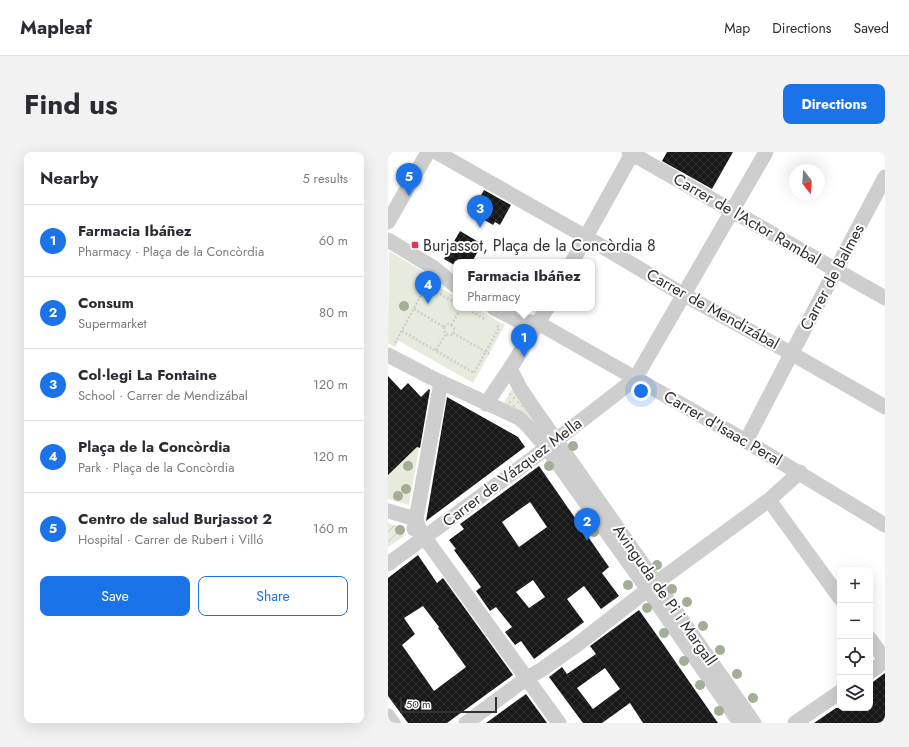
<!DOCTYPE html>
<meta charset="utf-8">
<style>
body{margin:0;font-family:Jost,sans-serif;background:#f2f2f3;color:#2b2b33}
.controls{position:absolute;right:12px;bottom:12px;display:grid;overflow:hidden;border-radius:8px;box-shadow:0 4px 16px #0002}
.controls button{width:36px;height:36px;display:grid;place-items:center;padding:0;border:0;border-bottom:1px solid #e1e1e2;background:#fff;color:#2b2b33;font:20px sans-serif}
.compass{position:absolute;left:401px;top:12px;width:36px;height:36px;border-radius:50%;background:#fff;box-shadow:0 4px 16px #0002;rotate:163deg}
.scale{position:absolute;left:12px;bottom:10px;width:97px;box-sizing:border-box;padding-left:4px;border:2px solid #313131;border-top:0;font-size:11px;line-height:14px;white-space:nowrap;color:#313131;-webkit-text-stroke:3px #fff;paint-order:stroke}
.you{position:absolute;left:253px;top:239px;width:14px;height:14px;margin:-10px;border:3px solid #fff;border-radius:50%;background:#1a73e8;box-shadow:0 0 0 6px #1a73e833}
.badge{display:grid;place-items:center;width:26px;height:26px;border-radius:50%;background:#1a73e8;color:#fff;font-size:13px;font-weight:700}
.pin{position:absolute;translate:-50% -33px;filter:drop-shadow(0 1px 2px #0008)}
.pin::after{content:'';position:absolute;top:21px;width:14px;height:12px;background:inherit;clip-path:polygon(0 0,100% 0,50% 100%)}
.popup{position:absolute;left:65px;top:107px;width:142px;height:52px;box-sizing:border-box;display:grid;place-content:center;border-radius:8px;background:#fff;filter:drop-shadow(0 1px 3px #0005);font-size:13px;white-space:nowrap;color:#7c7c81}
.popup b{font-size:15px;color:#2b2b33}
.popup::after{content:'';position:absolute;left:50%;top:100%;margin-left:-8px;border:8px solid transparent;border-top-color:#fff}
.list{margin:0;padding:0;list-style:none}
h2{display:flex;justify-content:space-between;align-items:center;height:52px;margin:0;padding:0 16px;font-size:17px}
h2 small{font-size:13px;font-weight:400;color:#7c7c81}
.list li{display:grid;grid-template-columns:26px 1fr auto;gap:12px;align-items:center;box-sizing:border-box;height:72px;padding:0 16px;border-top:1px solid #e1e1e2}
.list b{display:block;font-size:15px;white-space:nowrap}
.list p{margin:0;font-size:13px;white-space:nowrap;color:#7c7c81}
.list em{font-size:13px;font-style:normal;color:#7c7c81}
.actions{display:flex;gap:8px;padding:12px 16px}
.actions a{flex:1;padding:9px 0;border:1px solid #1a73e8;border-radius:8px;text-align:center;font-size:14px;color:#1a73e8}
.actions .main{background:#1a73e8;color:#fff}
.icon{flex:none;width:22px;height:22px;fill:none;stroke:currentColor;stroke-width:2;stroke-linecap:round;stroke-linejoin:round}
.map{position:relative;flex:none;width:497px;height:571px;overflow:hidden;border-radius:8px}
header{display:flex;align-items:center;gap:24px;box-sizing:border-box;height:56px;padding:0 20px;background:#fff;border-bottom:1px solid #e1e1e2}
header strong{font-size:19px}
nav{display:flex;gap:22px;margin-inline-start:auto;font-size:14px}
.intro{display:flex;align-items:center;justify-content:space-between;box-sizing:border-box;height:96px;padding:0 24px}
h1{margin:0;font-size:28px}
.button{padding:10px 18px;border-radius:8px;background:#1a73e8;color:#fff;font-size:14px;font-weight:700}
main{display:flex;gap:24px;padding:0 24px}
aside{flex:1;background:#fff;border-radius:8px;box-shadow:0 4px 16px #0002}
.map>svg:first-child{display:block}
.grass{fill:url(#grass-dots)}
.park{fill:#e6ebdd}
.garden{fill:url(#garden-furrows)}
.building{fill:url(#building-cross-hatch);fill-rule:evenodd}
.lines{fill:none;stroke-linecap:round;stroke-linejoin:round}
.path{stroke:#cecece;stroke-width:2.5;stroke-dasharray:2 2;stroke-linecap:butt}
.minor{stroke:#cecece;stroke-width:15}
.tree{fill:#a3af95}
.poi-dot{fill:#e63650;stroke:#fff;stroke-width:1.5}
.labels{text-anchor:middle;dominant-baseline:central;stroke-width:4;stroke-linejoin:round;paint-order:stroke}
.street-label{font-size:16px;fill:#313131;stroke:#fff}
.poi-label{font-size:16px;fill:#313131;stroke:#fff;text-anchor:start}
</style>
<header>
<strong>Mapleaf</strong>
<nav><a>Map</a><a>Directions</a><a>Saved</a></nav>
</header>
<div class="intro"><h1>Find us</h1><a class="button">Directions</a></div>
<main>
<aside>
<h2>Nearby<small>5 results</small></h2>
<ul class="list">
<li><span class="badge">1</span><div><b>Farmacia Ibáñez</b><p>Pharmacy · Plaça de la Concòrdia</p></div><em>60 m</em></li>
<li><span class="badge">2</span><div><b>Consum</b><p>Supermarket</p></div><em>80 m</em></li>
<li><span class="badge">3</span><div><b>Col·legi La Fontaine</b><p>School · Carrer de Mendizábal</p></div><em>120 m</em></li>
<li><span class="badge">4</span><div><b>Plaça de la Concòrdia</b><p>Park · Plaça de la Concòrdia</p></div><em>120 m</em></li>
<li><span class="badge">5</span><div><b>Centro de salud Burjassot 2</b><p>Hospital · Carrer de Rubert i Villó</p></div><em>160 m</em></li>
</ul>
<div class="actions"><a class="main">Save</a><a>Share</a></div>
</aside>
<div class="map">
<svg width="497" height="571" viewBox="0 0 497 571">
<defs>
<pattern id="grass-dots" width="8" height="8" patternUnits="userSpaceOnUse"><rect width="8" height="8" fill="#e6ebdd"/><path d="M2 2h.1M6 6h.1" fill="none" stroke="#c6cabe" stroke-width="1.8" stroke-linecap="round"/></pattern>
<pattern id="garden-furrows" width="10" height="10" patternUnits="userSpaceOnUse"><rect width="10" height="10" fill="#e6ebdd"/><path d="M-1 1l2-2M0 10L10 0M9 11l2-2" fill="none" stroke="#c6cabe"/></pattern>
<pattern id="building-cross-hatch" width="8" height="8" patternUnits="userSpaceOnUse"><rect width="8" height="8" fill="#181818"/><path d="M0 0l8 8M0 8l8-8" fill="none" stroke="#313131"/></pattern>
</defs>
<rect width="100%" height="100%" fill="#fff"/>
<path class="grass" d="M124,237L147,268L116,251Z"/>
<path class="park" d="M1,99L46,126L44,131L68,145V156H87L117,173L85,231L11,189L7,195L0,191Z
M29,295L31,296L21,353L0,347V323Z"/>
<path class="garden" d="M0,371L16,376L15,385L0,395Z"/>
<path class="building" d="M279,0H345L324,37L274,9Z
M96,38L123,53L112,73L107,70L105,73L83,60Z
M72,79L94,92L84,110H68V114L56,107Z
M0,224L13,238L20,231L33,245L41,237L42,238L32,296L29,295L0,323Z
M59,245L130,285L137,295L38,369Z
M151,314L221,415L214,421L231,444L213,457L196,434L179,447L196,470L146,507L133,489L127,493L117,480L124,475L108,455L102,459L88,439L93,435L66,398L68,397L61,388L76,377L72,372ZM142,350L159,375L131,395L114,370ZM145,428L157,445L141,456L128,440Z
M30,403L49,431L55,426L125,523L59,571H20L0,544V426ZM35,454L51,475L50,476L78,515L46,539L14,493L27,482L16,466Z
M251,458L273,489L330,571H255L242,551L214,571H195L161,525L174,515L179,522L208,502L202,494ZM217,516L232,537L205,557L189,536Z
M497,521V571H426L448,556H482V532Z
M138,542L159,571H98Z"/>
<g class="lines">
<path class="path" d="M38,134L68,151
M77,156L98,168
M26,157L56,175
M63,173L73,156
M56,175L60,172L63,173L66,176L65,181
M56,175V179L58,182L63,183L65,181
M14,179L86,221L111,176L109,174
M65,181L103,203
M7,191L41,129
M48,198L58,182"/>
<path class="minor" d="M48,0L198,85L296,143L399,199L497,255
M241,0L497,146
M0,70L40,0
M0,88L46,116L68,134
M184,110L245,0
M106,156L131,169L150,171L358,289L497,373
M0,203L44,226L131,266L140,274L158,295L260,438L352,571
M122,216L132,236L142,251L366,571
M53,230L28,367L31,377L37,386L171,571
M98,252L125,212L159,156
M358,289L398,212L497,25
M381,348L452,446
M0,359L28,367L26,377
M0,412L145,306L247,227L378,0
M482,487L497,508
M482,520L497,509
M0,564L5,571
M78,571L139,526L153,518L190,492L268,431L381,348L412,320
M407,571L452,540"/>
</g>
<g class="tree">
<circle cx="16" cy="154" r="5"/>
<circle cx="185" cy="294" r="5"/>
<circle cx="20" cy="314" r="5"/>
<circle cx="161" cy="314" r="5"/>
<circle cx="18" cy="337" r="5"/>
<circle cx="10" cy="344" r="5"/>
<circle cx="12" cy="378" r="5"/>
<circle cx="206" cy="380" r="5"/>
<circle cx="269" cy="413" r="5"/>
<circle cx="240" cy="433" r="5"/>
<circle cx="284" cy="437" r="5"/>
<circle cx="299" cy="450" r="5"/>
<circle cx="259" cy="456" r="5"/>
<circle cx="315" cy="474" r="5"/>
<circle cx="276" cy="481" r="5"/>
<circle cx="332" cy="498" r="5"/>
<circle cx="296" cy="509" r="5"/>
<circle cx="349" cy="522" r="5"/>
<circle cx="312" cy="533" r="5"/>
<circle cx="365" cy="546" r="5"/>
<circle cx="331" cy="559" r="5"/>
</g>
<rect class="poi-dot" x="23" y="89" width="8" height="8" rx="2"/>
<g class="labels">
<g class="street-label">
<text transform="translate(359 67) rotate(30)">Carrer de l'Actor Rambal</text>
<text transform="translate(444 125) rotate(-62)">Carrer de Balmes</text>
<text transform="translate(325 157) rotate(29)">Carrer de Mendizábal</text>
<text transform="translate(335 276) rotate(30)">Carrer d'Isaac Peral</text>
<text transform="translate(124 320) rotate(-37)">Carrer de Vázquez Mella</text>
<text transform="translate(277 443) rotate(55)">Avinguda de Pi i Margall</text>
</g>
<g class="poi-label">
<text x="35" y="93">Burjassot, Plaça de la Concòrdia 8</text>
</g>
</g>
</svg>
<div class="controls">
<button>+</button>
<button>−</button>
<button><svg class="icon" aria-label="locate" viewBox="0 0 24 24"><circle cx="12" cy="12" r="6"/><path d="M12 2v4M12 18v4M2 12h4M18 12h4"/></svg></button>
<button><svg class="icon" aria-label="layers" viewBox="0 0 24 24"><path d="M12 4l9 5-9 5-9-5zM3 14l9 5 9-5"/></svg></button>
</div>
<svg class="compass" viewBox="-18 -18 36 36"><path d="M0-13l5 13h-10z" fill="#e53935"/><path d="M0 13l5-13h-10z" fill="#7c7c81"/></svg>
<div class="scale">50 m</div>
<div class="you"></div>
<div class="pin badge" style="left:136px;top:205px">1</div>
<div class="popup"><b>Farmacia Ibáñez</b>Pharmacy</div>
<div class="pin badge" style="left:199px;top:389px">2</div>
<div class="pin badge" style="left:92px;top:76px">3</div>
<div class="pin badge" style="left:40px;top:152px">4</div>
<div class="pin badge" style="left:21px;top:44px">5</div>
</div>
</main>
